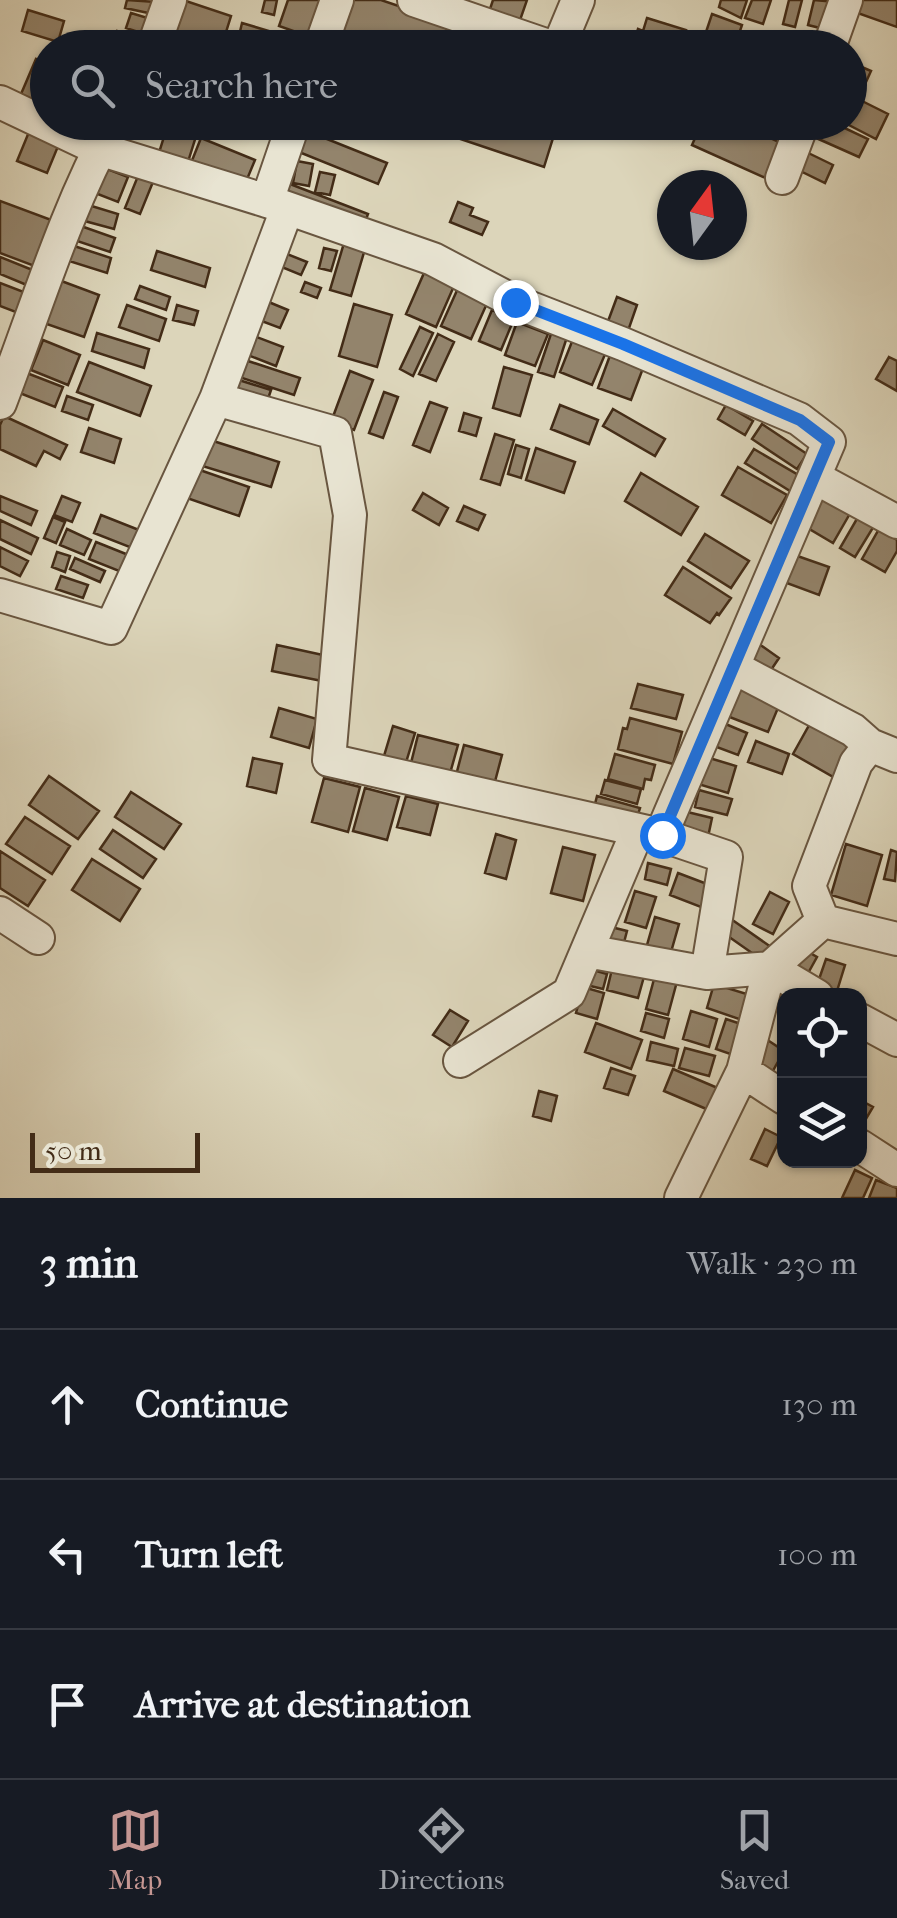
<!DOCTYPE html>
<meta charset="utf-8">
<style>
body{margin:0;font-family:"IM FELL French Canon",serif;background:#242831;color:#f1f3f6}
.controls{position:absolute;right:30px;bottom:30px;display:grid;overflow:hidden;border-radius:20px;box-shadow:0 2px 8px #0004}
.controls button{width:90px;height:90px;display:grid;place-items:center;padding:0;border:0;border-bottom:2px solid #363941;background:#171b24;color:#f1f3f6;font:50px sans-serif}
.compass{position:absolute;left:657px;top:170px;width:90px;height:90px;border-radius:50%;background:#171b24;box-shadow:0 2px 8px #0004;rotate:15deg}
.scale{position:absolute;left:30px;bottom:25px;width:170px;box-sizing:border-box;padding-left:10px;border:5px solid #432c17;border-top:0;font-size:28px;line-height:35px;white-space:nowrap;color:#432c17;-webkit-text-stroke:8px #e8e4d2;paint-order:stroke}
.stop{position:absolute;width:30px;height:30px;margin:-22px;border:8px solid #1a73e8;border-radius:50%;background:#fff}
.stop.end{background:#1a73e8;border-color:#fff;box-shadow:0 2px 10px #0008}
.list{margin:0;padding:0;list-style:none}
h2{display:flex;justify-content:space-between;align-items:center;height:130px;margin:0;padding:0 40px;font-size:42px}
h2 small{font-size:32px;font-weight:400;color:#9ea1a6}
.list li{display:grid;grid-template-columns:65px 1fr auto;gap:30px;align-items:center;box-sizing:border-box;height:150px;padding:0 40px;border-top:2px solid #363941}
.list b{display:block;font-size:38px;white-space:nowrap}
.list em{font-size:32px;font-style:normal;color:#9ea1a6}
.icon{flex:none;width:55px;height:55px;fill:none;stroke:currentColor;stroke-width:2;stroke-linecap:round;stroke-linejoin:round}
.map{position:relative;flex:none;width:897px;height:1198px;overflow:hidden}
.search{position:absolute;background:#171b24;box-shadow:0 2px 8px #0004;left:30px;right:30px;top:30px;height:110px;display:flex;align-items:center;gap:25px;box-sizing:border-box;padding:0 35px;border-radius:55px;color:#9ea1a6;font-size:38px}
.sheet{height:580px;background:#171b24}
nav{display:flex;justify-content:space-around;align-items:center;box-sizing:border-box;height:140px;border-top:2px solid #363941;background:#171b24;font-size:28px;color:#9ea1a6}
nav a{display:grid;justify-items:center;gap:5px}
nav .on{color:#c59692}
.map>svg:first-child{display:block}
.building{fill:#93846c;stroke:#432c17;stroke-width:2.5}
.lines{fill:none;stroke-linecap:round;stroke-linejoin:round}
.minor-casing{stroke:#695640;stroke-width:36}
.minor{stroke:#e8e4d2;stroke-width:32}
.route{stroke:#1a73e8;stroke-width:12}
</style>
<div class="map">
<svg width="897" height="1198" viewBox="0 0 897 1198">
<rect width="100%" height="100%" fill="#dcd5ba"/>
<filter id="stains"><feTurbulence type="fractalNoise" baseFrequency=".002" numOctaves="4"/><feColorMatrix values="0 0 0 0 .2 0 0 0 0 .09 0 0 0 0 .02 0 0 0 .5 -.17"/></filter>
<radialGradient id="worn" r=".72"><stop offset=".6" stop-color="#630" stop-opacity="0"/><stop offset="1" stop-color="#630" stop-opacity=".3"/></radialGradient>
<path class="building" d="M127,0L156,2L153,14L125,8Z
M183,0L231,16L221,48H171L160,44Z
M265,0H277L274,15L262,12Z
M288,0H326L313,38L279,26Z
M350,0H381L449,23L441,48H358L336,40Z
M493,0H527L518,26L488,15Z
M721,0H747L741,18L719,7Z
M752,0H771L763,24L745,18Z
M789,0H802L795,27L783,24Z
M814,0L836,2L828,30L808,25Z
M856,0H897V27L852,11Z
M28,10L64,21L58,42L22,31Z
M131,13L151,19L147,35L126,28Z
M712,14L742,25L735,46L705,35Z
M647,18L686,30L680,48H632L638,29L643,31Z
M242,23L289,37L286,48H278L239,36Z
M117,31L137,36L134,48L113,45Z
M36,59L48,64V71L32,107L18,101Z
M850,62L871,71L862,91L850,86Z
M850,95L888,114L876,139L843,122H850Z
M410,122H558L544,167Z
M702,122H734L786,145L770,180L692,145Z
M810,122H832L868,139L859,157L805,133Z
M168,124L197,133L187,165L158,156Z
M31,127L61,139L47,173L17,161Z
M302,129L387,163L378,184L294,150Z
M201,138L255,160L243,189L189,168Z
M796,147L833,165L825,183L788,165Z
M297,161L313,164L309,186L293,183Z
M97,165L128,177L118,202L85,189Z
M140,171L155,177L140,214L125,208Z
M320,172L335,175L330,195L315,192Z
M290,184L368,214L361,233L283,203Z
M0,201L62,224L45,270L0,253Z
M458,202L473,208L470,215L488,222L482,235L450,222Z
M85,204L118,214L114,229L81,220Z
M78,225L115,238L110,252L74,240Z
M344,243L365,249L351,296L330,290Z
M74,246L111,258L107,273L69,261Z
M324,248L337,251L331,271L319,268Z
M277,250L307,262L301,275L272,263Z
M157,251L210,268L205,287L151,270Z
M0,257L40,273L34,288L0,274Z
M424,273L454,286L436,327L406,314Z
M56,279L99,295L84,337L41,322Z
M305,282L321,288L317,298L301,292Z
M0,283L34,296L26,316L0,306Z
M140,286L170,297L166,310L135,299Z
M459,286L489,299L471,339L441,326Z
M617,297L637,305L628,331L607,324Z
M259,298L288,310L280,328L251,317Z
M354,304L392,315L377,367L339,356Z
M127,305L166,319L159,341L119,327Z
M177,305L198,311L194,325L173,320Z
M492,310L514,319L501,350L479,341Z
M517,322L548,334L535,366L505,355Z
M420,327L433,333L413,376L400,369Z
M553,328L568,334L554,377L538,372Z
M97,333L149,349L144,368L92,351Z
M246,333L283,347L276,366L240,352Z
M438,334L454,342L436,381L419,374Z
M573,339L606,352L592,385L560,372Z
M43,340L80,355L68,385L31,370Z
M612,350L645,363L631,400L598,388Z
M236,357L300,378L294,395L230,374Z
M889,357L897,361V391L876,379Z
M89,362L151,386L140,416L77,392Z
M504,367L532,375L520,416L493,408Z
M19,370L63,387L55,407L12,390Z
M350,371L373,380L354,430L331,422Z
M226,376L271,390L265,408L220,394Z
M384,392L398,397L383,438L369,433Z
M67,396L93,405L88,420L62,411Z
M430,402L447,408L430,452L413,445Z
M560,405L598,420L589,444L551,429Z
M726,405L753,421L745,435L718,419Z
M613,409L665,439L655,456L603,426Z
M464,413L481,418L476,436L459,431Z
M4,416L67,445L60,459L44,451L36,466L0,449V425Z
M762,424L807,454L797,469L752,439Z
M89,428L121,439L114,463L81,452Z
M495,434L514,440L500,485L481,479Z
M207,439L279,462L271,487L199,465Z
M516,445L529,449L521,478L508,474Z
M536,448L575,462L564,493L526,480Z
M754,449L800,476L790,491L745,463Z
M738,467L787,495L771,523L722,495Z
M194,468L249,487L239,516L184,497Z
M641,473L698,507L681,535L625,501Z
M423,493L448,508L439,525L413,510Z
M825,494L852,510L833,543L806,527Z
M0,496L37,511L31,525L0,511Z
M62,496L80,503L72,522L54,515Z
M464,506L485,515L478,530L457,521Z
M101,515L139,530L132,548L94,533Z
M53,517L65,522L56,543L44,538Z
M858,517L874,526L855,557L840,548Z
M0,520L38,538L31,554L0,539Z
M67,529L91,540L84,555L60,545Z
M879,529L897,540V551L885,572L862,559Z
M705,534L749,561L731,588L688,561Z
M96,542L131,556L124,573L89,559Z
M0,547L28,561L20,576L0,566Z
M57,552L70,556L65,572L52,567Z
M786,552L829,567L819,595L776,579Z
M75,558L105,571L100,582L70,569Z
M683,567L731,598L719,615L717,613L710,623L665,595Z
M61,576L88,585L83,598L56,589Z
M752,639L779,658L767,676L740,657Z
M277,645L332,657L327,682L272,671Z
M638,684L683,695L676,719L631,708Z
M738,687L780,703L768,732L727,716Z
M279,708L317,719L309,748L271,737Z
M630,718L682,732L673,764L618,749L623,728L627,729Z
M716,720L747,733L738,755L706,743Z
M812,720L869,752L849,786L793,754Z
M393,726L415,733L404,769L384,756Z
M418,735L458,745L449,777L410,767Z
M756,741L789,754L782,774L748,762Z
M464,745L502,755L493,789L455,779Z
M615,754L655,765L651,780L645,779L643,789L608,779Z
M706,757L736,766L728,793L698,784Z
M253,758L282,764L276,793L247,786Z
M49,776L99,811L78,839L29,805Z
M324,778L360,787L348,832L312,822Z
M605,780L641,789L637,804L601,794Z
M365,788L399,797L387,840L353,831Z
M699,790L732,799L727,815L695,807Z
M131,792L181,824L164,849L115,817Z
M406,796L438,804L430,835L397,827Z
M597,796L640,808L635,824L593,812Z
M679,810L712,818L708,837L674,829Z
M25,817L70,846L52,874L6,844Z
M113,830L156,859L143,878L100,849Z
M496,834L516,840L506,879L485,873Z
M846,844L882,855L867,906L831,895Z
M563,847L595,855L583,901L551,893Z
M891,850L897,852L895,881L884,879Z
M0,851L45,880L28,906L0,888Z
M92,859L140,889L120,921L72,890Z
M648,863L671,869L667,885L645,879Z
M678,873L715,887L706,909L670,895Z
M635,891L656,897L646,928L625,922Z
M770,892L789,902L773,934L753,924Z
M655,917L679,924L669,959L645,952Z
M731,919L771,947L762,960L722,932Z
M603,925L627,931L622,950L598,944Z
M798,946L817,957L807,975L788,965Z
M826,959L845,965L837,991L817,985Z
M613,965L645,973L638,998L607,990Z
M586,968L607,974L603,989L582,984Z
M657,968L679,974L668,1015L646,1009Z
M714,984L750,995L742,1020L707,1008Z
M583,987L604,993L597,1019L576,1013Z
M450,1010L468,1021L452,1047L433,1035Z
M691,1011L717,1019L709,1047L683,1039Z
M646,1013L669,1019L664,1038L641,1031Z
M726,1019L747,1026L736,1056L716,1049Z
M596,1023L642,1040L631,1069L585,1052Z
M766,1039L784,1051L770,1076L751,1064Z
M651,1042L678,1049L674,1066L647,1060Z
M685,1048L715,1056L709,1076L679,1068Z
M611,1068L635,1076L628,1095L604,1088Z
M673,1069L720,1089L711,1111L664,1091Z
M539,1091L557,1096L551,1121L533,1116Z
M862,1101L873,1107L860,1129V1104Z
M765,1129L781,1137L767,1166L751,1159Z
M855,1170L872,1178L863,1198H842Z
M876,1180L897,1188V1198H869Z"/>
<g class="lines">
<defs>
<path id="minor" d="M414,0L554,48
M153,48L170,0
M320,48L337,0
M558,48L578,0
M829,48L846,0
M0,102L99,149L267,201L433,259L515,302L623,344L799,419L829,442L661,835L329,760L350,515L335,433L216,399L287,209
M782,178L803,122
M267,201L294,122
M0,403C36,309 65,211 114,122
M814,477L897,522
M0,595L111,628L216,399
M733,667L853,730L870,745L897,756
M0,913L38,938
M823,921L809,886L856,763L870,745
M587,951L707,973L726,857L661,835
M707,973L770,968L743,1071L784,1098
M817,996L770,968L823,921L897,939
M860,1020L897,1040
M460,1061L569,993L638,830
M860,1146L897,1170
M681,1198L743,1071"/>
</defs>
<use href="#minor" class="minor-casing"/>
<use href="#minor" class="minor"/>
</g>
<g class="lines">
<path class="route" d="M515,302L623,344L800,420L829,442L662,835"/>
</g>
<rect width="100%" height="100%" filter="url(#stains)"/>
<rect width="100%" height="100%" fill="url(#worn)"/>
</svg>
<div class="controls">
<button><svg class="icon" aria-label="locate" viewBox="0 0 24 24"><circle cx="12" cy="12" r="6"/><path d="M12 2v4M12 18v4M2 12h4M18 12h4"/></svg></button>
<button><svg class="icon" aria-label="layers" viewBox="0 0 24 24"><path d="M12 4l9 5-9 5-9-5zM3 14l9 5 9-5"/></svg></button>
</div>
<svg class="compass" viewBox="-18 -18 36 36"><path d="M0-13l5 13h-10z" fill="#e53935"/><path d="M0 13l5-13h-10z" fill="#9ea1a6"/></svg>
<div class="scale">50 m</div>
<div class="stop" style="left:662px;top:835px"></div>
<div class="stop end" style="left:515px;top:302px"></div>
<div class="search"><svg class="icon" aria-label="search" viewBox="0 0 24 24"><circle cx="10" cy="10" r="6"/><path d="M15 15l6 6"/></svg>Search here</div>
</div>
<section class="sheet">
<h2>3 min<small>Walk · 230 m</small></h2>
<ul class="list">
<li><svg class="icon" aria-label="ahead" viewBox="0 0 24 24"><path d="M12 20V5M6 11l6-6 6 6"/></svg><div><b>Continue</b></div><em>130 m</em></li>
<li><svg class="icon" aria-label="left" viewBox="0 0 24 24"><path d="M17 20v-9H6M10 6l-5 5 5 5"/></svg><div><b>Turn left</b></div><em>100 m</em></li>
<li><svg class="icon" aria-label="arrive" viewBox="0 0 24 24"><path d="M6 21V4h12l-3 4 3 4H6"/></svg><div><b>Arrive at destination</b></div></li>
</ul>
</section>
<nav>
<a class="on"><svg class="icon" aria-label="map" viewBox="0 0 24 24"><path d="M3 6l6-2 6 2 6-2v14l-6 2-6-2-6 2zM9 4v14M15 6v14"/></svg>Map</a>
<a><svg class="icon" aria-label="directions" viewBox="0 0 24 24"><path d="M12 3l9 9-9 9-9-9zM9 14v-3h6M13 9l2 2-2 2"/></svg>Directions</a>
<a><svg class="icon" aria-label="saved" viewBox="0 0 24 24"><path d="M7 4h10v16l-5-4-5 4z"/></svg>Saved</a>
</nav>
